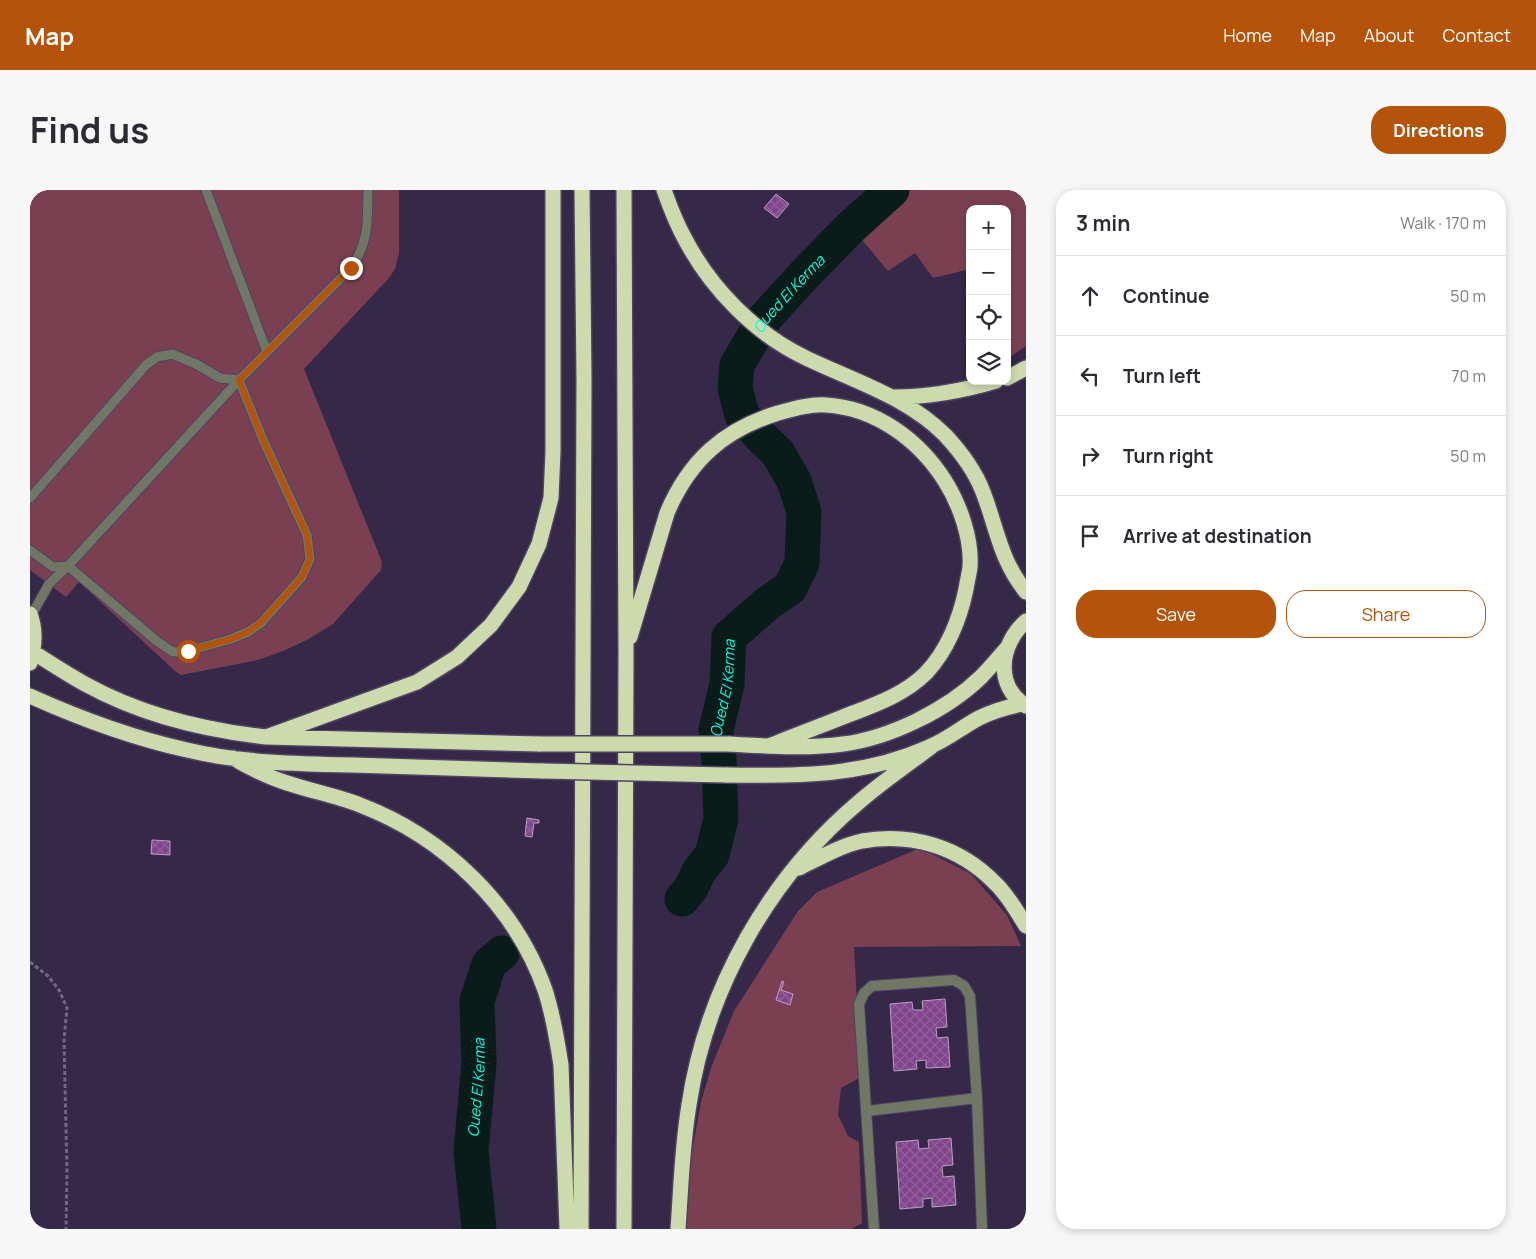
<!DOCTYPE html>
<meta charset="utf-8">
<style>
body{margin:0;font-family:Manrope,sans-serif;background:#f7f7f7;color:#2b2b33}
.controls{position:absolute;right:15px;top:15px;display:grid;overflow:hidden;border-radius:10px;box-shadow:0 2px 8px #0003}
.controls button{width:45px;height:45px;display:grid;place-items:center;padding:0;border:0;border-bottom:1px solid #e1e1e2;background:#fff;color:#2b2b33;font:25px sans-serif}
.stop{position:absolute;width:15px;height:15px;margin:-11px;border:4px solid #b45309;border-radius:50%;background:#fff}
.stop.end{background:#b45309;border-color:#fff;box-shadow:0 1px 5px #0008}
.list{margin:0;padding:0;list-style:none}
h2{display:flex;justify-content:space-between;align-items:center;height:65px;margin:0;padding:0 20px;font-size:21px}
h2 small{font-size:16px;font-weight:400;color:#7c7c81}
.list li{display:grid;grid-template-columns:32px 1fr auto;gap:15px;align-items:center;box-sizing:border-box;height:80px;padding:0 20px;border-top:1px solid #e1e1e2}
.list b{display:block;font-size:19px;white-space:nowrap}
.list em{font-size:16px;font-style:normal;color:#7c7c81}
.actions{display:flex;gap:10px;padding:15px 20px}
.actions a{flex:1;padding:11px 0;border:1px solid #b45309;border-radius:20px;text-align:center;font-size:18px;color:#b45309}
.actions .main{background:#b45309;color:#fff}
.icon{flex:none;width:28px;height:28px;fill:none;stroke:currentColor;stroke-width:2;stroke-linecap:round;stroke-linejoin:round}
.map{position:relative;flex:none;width:996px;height:1039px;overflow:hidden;border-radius:20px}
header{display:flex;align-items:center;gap:30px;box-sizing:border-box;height:70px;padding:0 25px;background:#b45309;color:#fff}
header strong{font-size:24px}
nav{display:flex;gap:28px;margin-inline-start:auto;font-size:18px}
.intro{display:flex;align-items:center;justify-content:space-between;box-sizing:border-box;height:120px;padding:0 30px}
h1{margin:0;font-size:35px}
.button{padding:12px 22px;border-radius:20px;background:#b45309;color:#fff;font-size:18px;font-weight:700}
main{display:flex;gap:30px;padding:0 30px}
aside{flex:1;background:#fff;border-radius:20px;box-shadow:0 2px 8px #0003}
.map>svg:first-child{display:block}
.grass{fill:#7a4052}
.forest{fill:url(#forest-firs)}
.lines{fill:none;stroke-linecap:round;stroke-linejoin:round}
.river{stroke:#091c19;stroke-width:35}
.building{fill:url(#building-cross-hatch);stroke:#bd9fc2}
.lane-casing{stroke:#4f4362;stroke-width:11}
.street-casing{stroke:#4f4362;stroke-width:12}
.highway-casing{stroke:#4f4362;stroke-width:18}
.path{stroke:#726784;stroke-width:3;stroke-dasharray:4 2.5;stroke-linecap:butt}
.lane{stroke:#717765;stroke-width:9}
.street{stroke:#717765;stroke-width:10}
.highway{stroke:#ccdaae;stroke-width:15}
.highway-bridge-casing{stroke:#4f4362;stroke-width:18;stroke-linecap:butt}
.highway-bridge{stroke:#ccdaae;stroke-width:15}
.route{stroke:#b45309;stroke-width:6}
.labels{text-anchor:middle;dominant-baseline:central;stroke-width:4;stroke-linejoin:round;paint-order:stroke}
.water-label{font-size:15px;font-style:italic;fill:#0ef9df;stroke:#352849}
</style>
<header>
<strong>Map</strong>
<nav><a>Home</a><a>Map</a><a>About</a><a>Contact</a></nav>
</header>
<div class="intro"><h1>Find us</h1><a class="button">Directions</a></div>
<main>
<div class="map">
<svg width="996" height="1039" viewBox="0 0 996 1039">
<defs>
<pattern id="forest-firs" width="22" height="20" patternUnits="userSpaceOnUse" patternTransform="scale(1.25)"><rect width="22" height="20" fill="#903454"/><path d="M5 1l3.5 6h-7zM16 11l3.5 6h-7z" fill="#9f506c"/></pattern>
<pattern id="building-cross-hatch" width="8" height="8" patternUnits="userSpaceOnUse" patternTransform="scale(1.25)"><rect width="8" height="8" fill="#81458c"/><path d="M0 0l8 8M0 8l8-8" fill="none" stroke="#925f9c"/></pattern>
</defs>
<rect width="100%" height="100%" fill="#352849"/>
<path class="grass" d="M0,0H369V63L365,79L359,88L274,179L352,372L351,380L303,434L277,450L253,461L228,470L151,485L145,481L49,392L36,407L0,380Z
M887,0H996V156L977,169V19H940V79L903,88L885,63L858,81L828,45Z
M890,658L941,684L977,725L991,756L824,757L831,887L811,898L808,925L818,946L829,952L832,1033L821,1039H655L662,962L671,912L681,878L704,821L768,721L787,702Z"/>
<path class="forest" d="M836,0H887L828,45L812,23Z"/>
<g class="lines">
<g class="river">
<path id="s1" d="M652,709L661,698L669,681L682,665L691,629L689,570L686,540L697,494L699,447L738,413L760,398L772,373L774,322L764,291L748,263L732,248L712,225L705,198L707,175L734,129L775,84L820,38L862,0"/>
<path id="s2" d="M449,1039L441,961L449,873L447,811L459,774L472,763"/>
</g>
</g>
<path class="building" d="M746,4L759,14L747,28L734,18Z
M497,628L509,630V633H504L502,647L495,646Z
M122,650L140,651V665L121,664Z
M752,791L754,792L751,800L763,804L760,815L746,810Z
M915,809L917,837L906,838L907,848L918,847L920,877L896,878V870L886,871L887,879L864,881L860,814L882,812L883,820H893L892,811Z
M921,948L923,975L912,976L913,987L924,986L926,1015L902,1017V1008L893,1009V1017L870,1019L866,952L888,950L889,959L899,958L898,950Z"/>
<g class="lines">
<defs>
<path id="lane" d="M176,0L237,162
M0,308L116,175L127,167L142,164L166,174L190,188L209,190
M0,360L23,377L38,376L128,452L143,462L158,461L201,449L218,442L231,433L272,387L280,369L277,345L234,252L209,190
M1,426L19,394L38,376L209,190L321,78C340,51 337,31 338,0"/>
<path id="street" d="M837,921L947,908
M844,1039L829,814L834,803L842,796L924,790L934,796L940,806L947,908L952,1039"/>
<path id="highway" d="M594,0L596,463L594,1039
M634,0C640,17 646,33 655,49C680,97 724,143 774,167C823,191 876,206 915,245C930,261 945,281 953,302C967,338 970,370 996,402
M977,188L996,178
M865,207C900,207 932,201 966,191
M0,424C6,440 5,456 0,473
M996,431C970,454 964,495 996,516
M600,447L637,323C659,271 693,240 748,223C763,219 779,214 796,215C846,218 889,250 915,291C930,315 942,349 940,377C939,385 937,392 936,399C930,429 917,461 896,483C873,506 841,516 813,527C788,537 763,546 739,556
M3,462C20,473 37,484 55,494C111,525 173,540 236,547L510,554
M0,506C51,529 103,548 157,560C211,573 269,574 323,575C387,577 450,579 513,581
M236,547L387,492L427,467L461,435L489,397L509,354L521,308L523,261V0
M699,554C737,556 776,559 813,554C860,548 917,520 951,487C960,478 968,468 977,458
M203,568C220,578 238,587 257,593C281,601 307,606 330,615C414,647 485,715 515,800C523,824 527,849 531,875L537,1039
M696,585C768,586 832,587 899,557C917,550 932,537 949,528C963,521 977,517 993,514
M769,678C789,668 810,656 832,651C881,642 930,657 965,693C978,705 987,722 996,736
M551,1039L554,189L552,0
M648,1039C651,998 652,956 659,915C676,799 739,688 829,612C852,592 877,575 901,557"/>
</defs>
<use href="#lane" class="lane-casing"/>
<use href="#street" class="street-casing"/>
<use href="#highway" class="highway-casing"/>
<path class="path" d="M0,772L18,786L29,800L37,818L34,850L37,982L36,1039"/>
<use href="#lane" class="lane"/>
<use href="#street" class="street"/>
<use href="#highway" class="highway"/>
<defs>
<path id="highway-bridge" d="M510,554H699
M513,581L696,585"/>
</defs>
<use href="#highway-bridge" class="highway-bridge-casing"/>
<use href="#highway-bridge" class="highway-bridge"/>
</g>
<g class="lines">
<path class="route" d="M158,461L201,449L218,442L231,432L272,387L280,369L277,345L234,252L209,190L321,78"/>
</g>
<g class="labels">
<g class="water-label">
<text stroke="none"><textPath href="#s1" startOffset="688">Oued El Kerma</textPath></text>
<text stroke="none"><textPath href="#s1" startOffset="222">Oued El Kerma</textPath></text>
<text stroke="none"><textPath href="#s2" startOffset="142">Oued El Kerma</textPath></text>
</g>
</g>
</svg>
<div class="controls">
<button>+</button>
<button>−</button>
<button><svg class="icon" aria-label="locate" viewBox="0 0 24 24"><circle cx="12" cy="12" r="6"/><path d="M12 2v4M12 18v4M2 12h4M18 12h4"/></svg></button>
<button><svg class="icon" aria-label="layers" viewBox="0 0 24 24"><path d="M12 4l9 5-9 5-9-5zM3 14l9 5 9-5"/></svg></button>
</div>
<div class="stop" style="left:158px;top:461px"></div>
<div class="stop end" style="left:321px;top:78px"></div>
</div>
<aside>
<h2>3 min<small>Walk · 170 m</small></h2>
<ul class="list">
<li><svg class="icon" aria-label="ahead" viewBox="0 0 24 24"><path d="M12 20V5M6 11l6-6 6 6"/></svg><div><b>Continue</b></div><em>50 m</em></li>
<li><svg class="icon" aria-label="left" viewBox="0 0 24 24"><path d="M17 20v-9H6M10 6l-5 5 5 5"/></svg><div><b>Turn left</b></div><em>70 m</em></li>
<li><svg class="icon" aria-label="right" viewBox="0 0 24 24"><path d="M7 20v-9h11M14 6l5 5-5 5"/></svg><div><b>Turn right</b></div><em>50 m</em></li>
<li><svg class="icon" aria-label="arrive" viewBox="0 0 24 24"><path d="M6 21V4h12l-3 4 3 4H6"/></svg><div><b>Arrive at destination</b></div></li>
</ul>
<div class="actions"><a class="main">Save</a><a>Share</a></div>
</aside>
</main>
